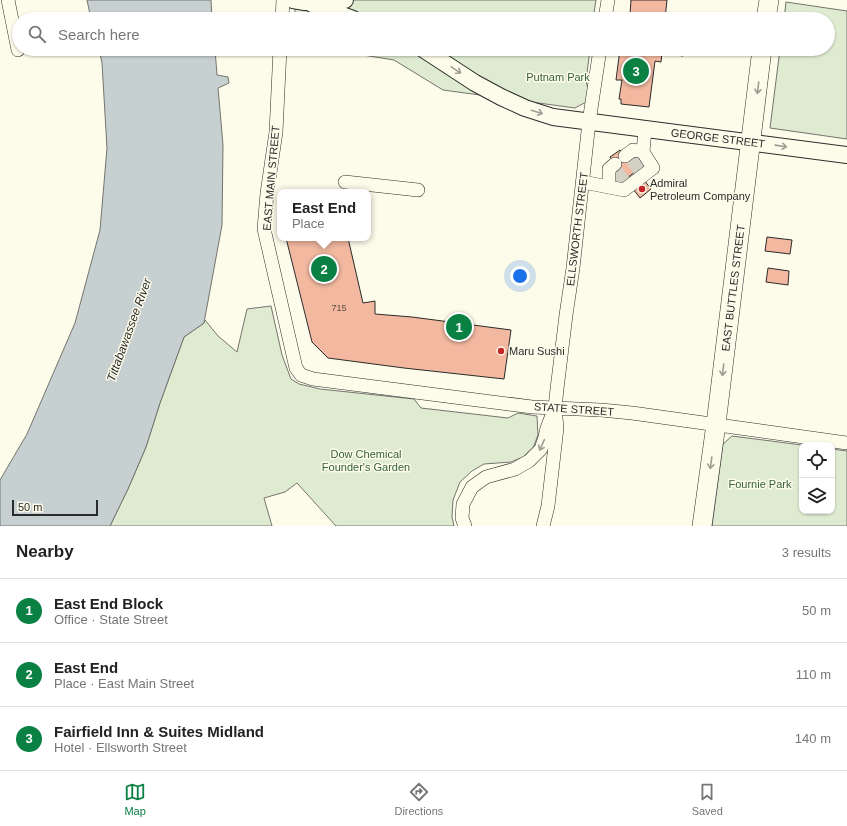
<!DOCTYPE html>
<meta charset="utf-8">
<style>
body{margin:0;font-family:Arial,sans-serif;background:#f2f2f2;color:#222}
.controls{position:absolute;right:12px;bottom:12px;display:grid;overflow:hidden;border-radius:8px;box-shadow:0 1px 3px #0004}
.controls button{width:36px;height:36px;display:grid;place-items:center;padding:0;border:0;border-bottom:1px solid #e0e0e0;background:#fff;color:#222;font:20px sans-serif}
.scale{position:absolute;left:12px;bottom:10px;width:86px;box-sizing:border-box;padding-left:4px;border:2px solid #2b2b2b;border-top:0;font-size:11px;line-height:14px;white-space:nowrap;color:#2b2b2b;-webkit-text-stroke:3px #fdfbea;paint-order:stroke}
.you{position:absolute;left:520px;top:276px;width:14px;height:14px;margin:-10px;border:3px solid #fff;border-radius:50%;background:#1a73e8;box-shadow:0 0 0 6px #1a73e833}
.badge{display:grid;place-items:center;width:26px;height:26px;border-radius:50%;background:#0b8043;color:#fff;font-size:13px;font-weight:700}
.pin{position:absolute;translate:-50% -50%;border:2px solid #fff;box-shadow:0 1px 4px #0006}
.popup{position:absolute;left:277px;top:189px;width:94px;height:52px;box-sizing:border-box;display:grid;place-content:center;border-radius:8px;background:#fff;filter:drop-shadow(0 1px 3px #0005);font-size:13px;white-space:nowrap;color:#767676}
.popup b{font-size:15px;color:#222}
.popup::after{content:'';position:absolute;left:50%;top:100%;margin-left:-8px;border:8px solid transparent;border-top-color:#fff}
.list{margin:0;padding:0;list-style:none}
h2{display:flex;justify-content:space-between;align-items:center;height:52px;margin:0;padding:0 16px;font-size:17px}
h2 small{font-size:13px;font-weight:400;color:#767676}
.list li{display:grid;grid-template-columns:26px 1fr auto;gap:12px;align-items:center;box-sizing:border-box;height:64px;padding:0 16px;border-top:1px solid #e0e0e0}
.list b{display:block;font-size:15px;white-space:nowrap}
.list p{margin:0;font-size:13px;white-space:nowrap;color:#767676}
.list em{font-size:13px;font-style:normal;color:#767676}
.icon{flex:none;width:22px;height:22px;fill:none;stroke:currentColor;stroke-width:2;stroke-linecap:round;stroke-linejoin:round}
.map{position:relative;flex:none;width:847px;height:526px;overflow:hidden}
.search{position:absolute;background:#fff;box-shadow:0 1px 3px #0004;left:12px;right:12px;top:12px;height:44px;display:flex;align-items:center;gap:10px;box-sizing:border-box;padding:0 14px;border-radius:22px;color:#767676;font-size:15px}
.sheet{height:244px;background:#fff}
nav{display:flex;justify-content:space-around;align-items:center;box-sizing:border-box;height:56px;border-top:1px solid #e0e0e0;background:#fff;font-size:11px;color:#767676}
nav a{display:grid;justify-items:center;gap:2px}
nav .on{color:#0b8043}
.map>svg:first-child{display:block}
.green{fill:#deebd1;stroke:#74746e}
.water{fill:#c7d0d0;stroke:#74746e}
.building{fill:#f2b8a0;stroke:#2b2b2b}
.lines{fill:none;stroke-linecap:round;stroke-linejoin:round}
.minor-tunnel{stroke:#d3d1c4;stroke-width:13;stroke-dasharray:13 6;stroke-linecap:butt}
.minor-casing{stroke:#2b2b2b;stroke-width:14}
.major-casing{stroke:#2b2b2b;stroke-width:18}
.highway-casing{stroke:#2b2b2b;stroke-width:20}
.minor{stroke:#fdfbea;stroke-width:13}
.major{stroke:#fdfbea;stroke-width:16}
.highway{stroke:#fdfbea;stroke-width:19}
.oneway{stroke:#9e9d94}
.poi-dot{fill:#c62828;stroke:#fdfbea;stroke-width:1.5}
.labels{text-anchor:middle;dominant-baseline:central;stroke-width:3;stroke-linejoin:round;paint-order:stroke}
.number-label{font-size:9px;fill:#5d4e48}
.park-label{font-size:11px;fill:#34623c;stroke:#fdfbea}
.street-label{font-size:11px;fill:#2b2b2b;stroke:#fdfbea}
.poi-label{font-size:11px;fill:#2b2b2b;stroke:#fdfbea;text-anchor:start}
.water-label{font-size:12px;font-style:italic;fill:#2b2b2b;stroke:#fdfbea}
</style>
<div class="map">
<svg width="847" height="526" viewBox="0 0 847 526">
<rect width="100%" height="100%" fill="#fdfbea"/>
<path class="green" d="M295,0H596L593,19H295Z
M786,2L847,11V139L770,128L780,49H828V19H784Z
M326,49H590L586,81L588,89L586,102L575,108L443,90L394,60Z
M271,306L282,355L291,379L299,384L320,389L414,399L421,408L508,418L518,413L537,416L538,435L533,448L523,457L511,462L484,464L472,471L460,482L453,500L452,517L454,526H336L297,483L285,492L264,498L272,526H110L128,489L146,447L160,403L184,337L204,323L205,320L218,336L237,352L247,309Z
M732,436L802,445V511H832V449L847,451V526H712L723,444Z"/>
<path class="water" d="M87,0H211L212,19H91Z
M99,49H215L217,75L228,77L229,83L218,88L223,145L222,225L204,323L184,337L160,403L146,447L128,489L110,526H0V480L27,434L75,323L100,230L107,148L102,63Z"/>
<path class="building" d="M631,0H667L665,19H632V14H630Z
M620,49H684L683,56L662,53L661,62L655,61L649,107L621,104V99H619L622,80H616Z
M620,150L629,161L637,156L644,165L618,185L611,175L619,169L610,157Z
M644,180L651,189L640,198L633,189Z
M767,237L792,240L790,254L765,251Z
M286,238H348L363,303L375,301V314L412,317L511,330L504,379L404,368L328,358L312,342Z
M768,268L789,271L788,285L766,282Z"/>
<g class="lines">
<path class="minor-tunnel" d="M615,180L641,161"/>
<defs>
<path id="minor" d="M8,0L18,50
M282,19L283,0
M605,19L608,0
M280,49L276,132L267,193L264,229L296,368L301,375L313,379L532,407L601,410L632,413L847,443
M625,156L633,150L643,152
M345,182L418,190
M583,182L624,190L653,168L643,152L645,129
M609,184V169L615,164
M465,526L462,518L463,504L472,487L486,477L515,469L529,461L541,449L545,437L547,428L554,410
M543,526L548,506L557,428L555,408L557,389L566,315L573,268L589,122L600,49"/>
<path id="major" d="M293,0L305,2L345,0
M312,4L353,19
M423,49L475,83L501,97L525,108L553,117L847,155"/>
<path id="highway" d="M766,19L769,0
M702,526L716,424L762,49"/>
</defs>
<use href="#minor" class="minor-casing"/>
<use href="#major" class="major-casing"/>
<use href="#highway" class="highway-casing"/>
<use href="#minor" class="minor"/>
<use href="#major" class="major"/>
<use href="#highway" class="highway"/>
</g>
<defs><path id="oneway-shaft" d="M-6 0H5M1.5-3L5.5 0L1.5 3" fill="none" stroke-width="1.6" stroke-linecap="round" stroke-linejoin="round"/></defs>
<g class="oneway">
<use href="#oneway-shaft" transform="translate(456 70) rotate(34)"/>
<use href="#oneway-shaft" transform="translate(758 88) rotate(97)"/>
<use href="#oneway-shaft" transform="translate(537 112) rotate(17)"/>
<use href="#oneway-shaft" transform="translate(781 146) rotate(8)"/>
<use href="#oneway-shaft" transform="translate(723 370) rotate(97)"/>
<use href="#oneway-shaft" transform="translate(542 445) rotate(114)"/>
<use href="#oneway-shaft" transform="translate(711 463) rotate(98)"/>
</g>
<g class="poi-dot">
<circle cx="642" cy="189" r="4"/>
<circle cx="501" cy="351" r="4"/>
</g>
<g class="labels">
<g class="number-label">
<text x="339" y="308">715</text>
</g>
<g class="park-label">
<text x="558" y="77">Putnam Park</text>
<text x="366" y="454">Dow Chemical<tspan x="366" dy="13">Founder's Garden</tspan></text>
<text x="760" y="484">Fournie Park</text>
</g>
<g class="street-label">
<text transform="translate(718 138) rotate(7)">GEORGE STREET</text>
<text transform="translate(271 178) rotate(-85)">EAST MAIN STREET</text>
<text transform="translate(577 229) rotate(-83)">ELLSWORTH STREET</text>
<text transform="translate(733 288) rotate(-83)">EAST BUTTLES STREET</text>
<text transform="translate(574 409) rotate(4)">STATE STREET</text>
</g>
<g class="poi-label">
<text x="650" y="183">Admiral<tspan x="650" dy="13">Petroleum Company</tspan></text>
<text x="509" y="351">Maru Sushi</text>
</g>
<g class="water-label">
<text transform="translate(129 330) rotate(-70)">Tittabawassee River</text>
</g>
</g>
</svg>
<div class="controls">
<button><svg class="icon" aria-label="locate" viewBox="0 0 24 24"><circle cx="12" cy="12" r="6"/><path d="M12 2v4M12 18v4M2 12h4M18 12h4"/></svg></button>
<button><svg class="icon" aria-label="layers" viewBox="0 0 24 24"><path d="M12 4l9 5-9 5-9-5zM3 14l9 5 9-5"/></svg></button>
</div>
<div class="scale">50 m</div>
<div class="you"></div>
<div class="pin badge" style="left:459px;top:327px">1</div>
<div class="pin badge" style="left:324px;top:269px">2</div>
<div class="popup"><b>East End</b>Place</div>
<div class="pin badge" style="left:636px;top:71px">3</div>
<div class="search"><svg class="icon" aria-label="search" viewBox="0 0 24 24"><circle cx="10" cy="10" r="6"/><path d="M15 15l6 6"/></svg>Search here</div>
</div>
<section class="sheet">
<h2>Nearby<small>3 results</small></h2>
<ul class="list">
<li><span class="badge">1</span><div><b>East End Block</b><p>Office · State Street</p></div><em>50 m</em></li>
<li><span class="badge">2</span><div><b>East End</b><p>Place · East Main Street</p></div><em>110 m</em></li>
<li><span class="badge">3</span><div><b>Fairfield Inn &amp; Suites Midland</b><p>Hotel · Ellsworth Street</p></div><em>140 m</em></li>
</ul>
</section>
<nav>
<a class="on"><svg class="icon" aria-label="map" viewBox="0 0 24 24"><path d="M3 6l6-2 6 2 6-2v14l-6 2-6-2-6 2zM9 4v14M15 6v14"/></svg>Map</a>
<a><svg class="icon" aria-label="directions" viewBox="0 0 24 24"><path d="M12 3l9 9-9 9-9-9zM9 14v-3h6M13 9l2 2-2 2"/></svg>Directions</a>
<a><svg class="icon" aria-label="saved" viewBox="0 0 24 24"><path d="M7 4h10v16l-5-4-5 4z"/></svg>Saved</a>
</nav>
